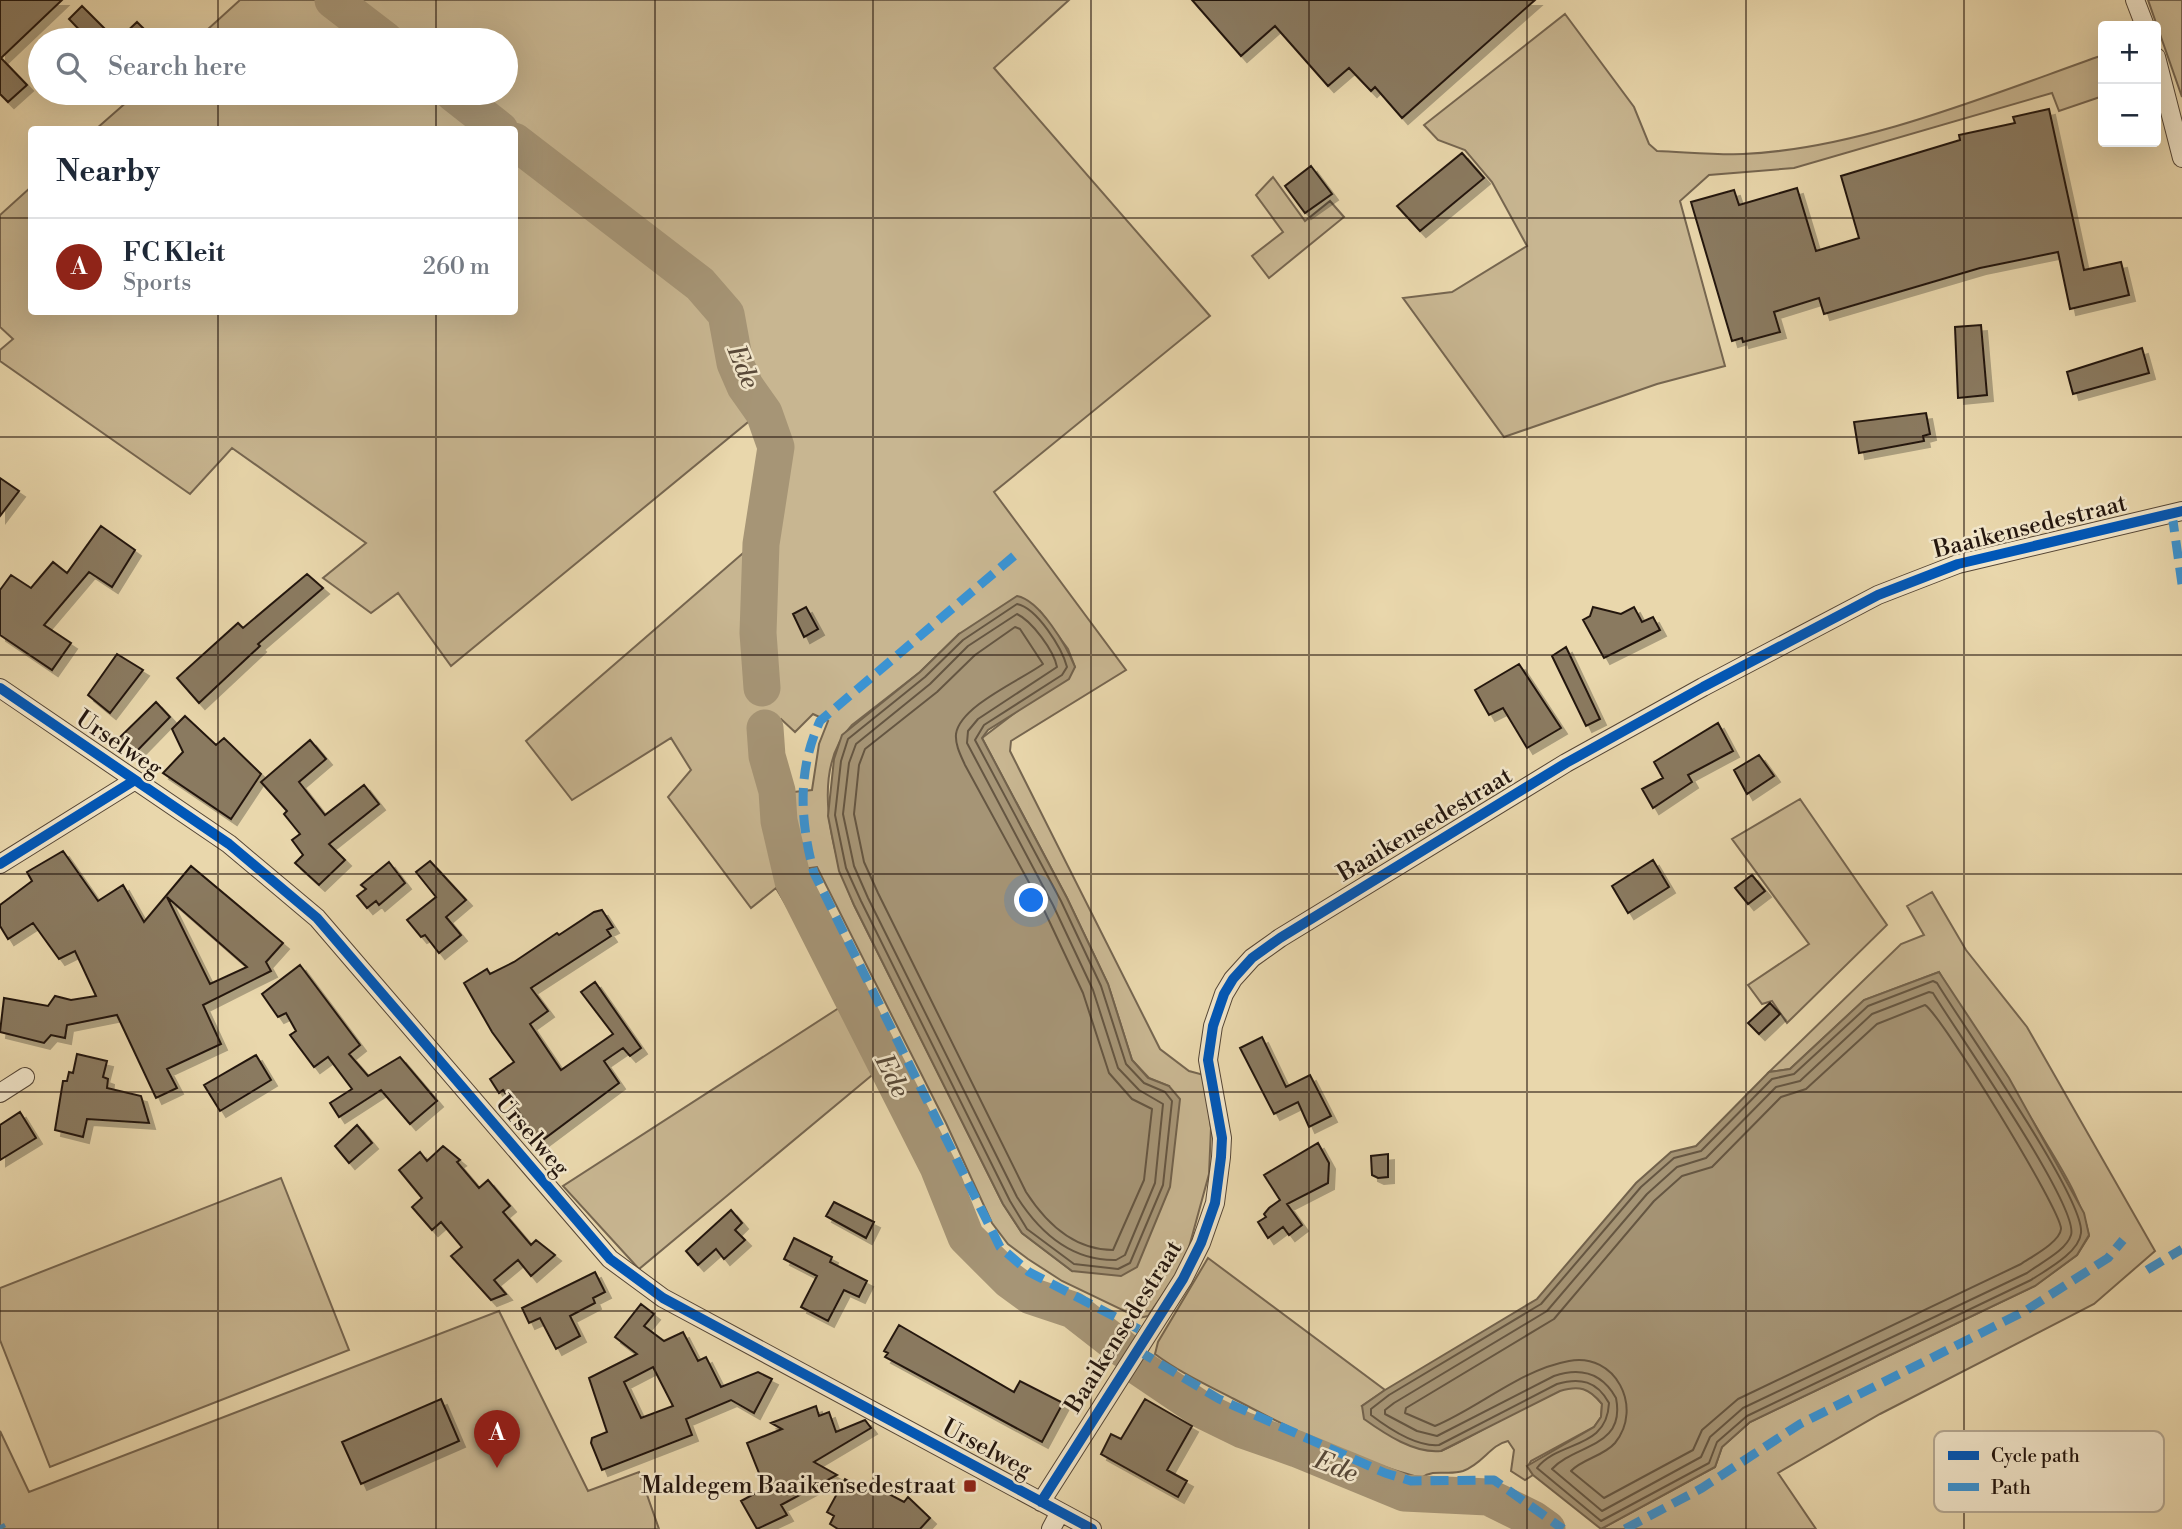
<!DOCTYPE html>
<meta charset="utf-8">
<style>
body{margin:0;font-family:"Libre Bodoni",serif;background:#f2f2f3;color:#1f2937}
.controls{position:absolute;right:21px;top:21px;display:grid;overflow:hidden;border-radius:7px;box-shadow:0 7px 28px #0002}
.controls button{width:63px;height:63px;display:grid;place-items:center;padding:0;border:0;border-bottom:2px solid #e0e1e3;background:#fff;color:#1f2937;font:35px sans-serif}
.you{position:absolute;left:1032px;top:901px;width:24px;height:24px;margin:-18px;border:5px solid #fff;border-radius:50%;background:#1a73e8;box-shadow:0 0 0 10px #1a73e833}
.badge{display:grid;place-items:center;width:46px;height:46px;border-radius:50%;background:#8f2418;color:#fff;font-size:23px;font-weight:700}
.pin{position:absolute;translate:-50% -58px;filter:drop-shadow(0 2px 4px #0008)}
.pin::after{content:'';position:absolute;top:37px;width:24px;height:21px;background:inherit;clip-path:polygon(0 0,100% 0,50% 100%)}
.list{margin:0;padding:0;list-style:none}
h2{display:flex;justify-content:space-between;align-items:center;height:91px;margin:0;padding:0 28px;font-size:30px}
h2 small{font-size:23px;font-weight:400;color:#747a83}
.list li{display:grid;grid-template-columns:46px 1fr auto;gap:21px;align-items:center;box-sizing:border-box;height:98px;padding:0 28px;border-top:2px solid #e0e1e3}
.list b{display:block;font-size:26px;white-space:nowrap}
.list p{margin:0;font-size:23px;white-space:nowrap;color:#747a83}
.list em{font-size:23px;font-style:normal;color:#747a83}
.icon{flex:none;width:38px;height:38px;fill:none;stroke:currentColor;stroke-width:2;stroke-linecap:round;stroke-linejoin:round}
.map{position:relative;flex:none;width:2182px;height:1529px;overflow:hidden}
.search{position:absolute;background:#fff;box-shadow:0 7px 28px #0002;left:28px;top:28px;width:490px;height:77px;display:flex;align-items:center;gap:18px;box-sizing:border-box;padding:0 24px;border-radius:38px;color:#747a83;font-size:26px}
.panel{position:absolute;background:#fff;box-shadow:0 7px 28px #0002;left:28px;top:126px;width:490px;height:189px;border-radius:7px}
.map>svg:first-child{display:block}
.green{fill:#c8b691;stroke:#766650;stroke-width:2;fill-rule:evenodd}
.water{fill:#a69576;stroke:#72624c;stroke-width:2}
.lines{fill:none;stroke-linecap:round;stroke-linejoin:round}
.shore{stroke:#655642;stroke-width:2}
.river{stroke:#a69576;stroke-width:37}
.building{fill:#8a7a60;stroke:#24160e;stroke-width:2;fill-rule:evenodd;filter:url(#shadow)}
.minor-casing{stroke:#554636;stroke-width:20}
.minor{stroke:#f1e5c9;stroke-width:18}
.quiet{stroke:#3b93d2;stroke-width:9;stroke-dasharray:18 9;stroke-linecap:butt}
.cycleway-casing{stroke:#f1e5c9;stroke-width:15}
.cycleway{stroke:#0057b8;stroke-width:10}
.grid{fill:none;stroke:#24160e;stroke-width:2;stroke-opacity:0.55}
.poi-dot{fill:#8f2418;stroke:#f1e5c9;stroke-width:2.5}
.labels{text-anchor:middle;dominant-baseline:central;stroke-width:5;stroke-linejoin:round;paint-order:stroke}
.street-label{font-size:24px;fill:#24160e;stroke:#f1e5c9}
.poi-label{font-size:24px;fill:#24160e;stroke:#f1e5c9;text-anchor:end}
.water-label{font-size:26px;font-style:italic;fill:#584938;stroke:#f1e5c9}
.key{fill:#f1e5c9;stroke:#b4a791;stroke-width:2}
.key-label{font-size:19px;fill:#24160e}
</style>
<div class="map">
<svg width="2182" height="1529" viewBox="0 0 2182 1529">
<defs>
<filter id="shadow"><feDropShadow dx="6" dy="6" stdDeviation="0" flood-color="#0004"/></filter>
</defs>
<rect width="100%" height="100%" fill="#e9d7ac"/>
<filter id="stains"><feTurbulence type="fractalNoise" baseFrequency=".00286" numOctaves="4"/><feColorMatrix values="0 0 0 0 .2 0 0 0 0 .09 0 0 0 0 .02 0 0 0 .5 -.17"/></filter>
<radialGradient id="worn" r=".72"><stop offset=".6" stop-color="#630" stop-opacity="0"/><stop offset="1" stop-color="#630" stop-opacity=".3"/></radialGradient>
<path class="green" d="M240,0H1069L994,68L1210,316L994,492L1126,670L1011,741L1010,751L1160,1049L1189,1071L1204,1075L1211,1128L1209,1174L1185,1262L1148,1316L1139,1318L1062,1281L1028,1259L1008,1244L992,1223L946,1123L817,867L802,869L895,1056L639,1269L563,1186L845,1004L776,888L751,908L668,797L691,770L671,738L572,800L526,741L764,535L770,444L758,414L451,666L398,593L371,613L323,578L366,543L232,448L190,494L0,361V350L13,339L0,327V215L31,187L32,312H514V130L96,129L137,93H506V40H196ZM1040,611L1068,649L1075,667L982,738L1067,898L1108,984L1132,1060L1149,1078L1169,1086L1072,1271L1022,1233L1003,1204L854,905C832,854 809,770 852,725L920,672L959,634ZM813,714L828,721L819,744L812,790L784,793L768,729L781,719L795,732Z
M2148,0H2182V97Z
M1565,14L1634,107L1649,144L1657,151C1685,152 1715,155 1743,154C1861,149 1992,94 2103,55V96L2059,111L2052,93L1794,168L1709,175L1680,201L1725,366L1657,384L1504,437L1403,298L1452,292L1527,246L1492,182L1465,150L1438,140L1424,125Z
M1273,177L1305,221L1330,201L1344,217L1269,278L1252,256L1283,232L1256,195Z
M1800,799L1887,925L1787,1023L1772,1001L1762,1004L1748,985L1809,944L1732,839Z
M1932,892L1966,950L2027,1027L2155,1251L2094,1304L1880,1414L1778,1473L1816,1529H1601L1715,1467L1722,1447L1750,1422L2035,1286L2077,1255L2089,1236C2082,1201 2064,1173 2046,1143C2012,1085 1973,1030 1939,972L1864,1000L1790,1069L1769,1072L1901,944L1924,935L1907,906Z
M281,1178L349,1350L50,1467L0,1340V1288Z
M1208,1258L1385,1390L1362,1406L1441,1451C1469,1440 1554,1386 1575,1386C1588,1387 1594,1395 1602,1404L1601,1417L1594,1427L1531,1461L1528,1466L1533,1475L1525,1480L1511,1471L1514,1450L1508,1441C1490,1445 1483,1464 1463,1471C1447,1476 1435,1468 1421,1478C1356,1461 1293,1430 1234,1399C1207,1385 1179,1372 1155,1354L1158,1342Z
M499,1311L588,1491L639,1472L659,1529H0V1431L29,1492Z"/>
<path class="water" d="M1017,596C1040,600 1067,647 1075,667L1069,679L988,730L982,738L1067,898L1108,984L1132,1060L1148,1078L1169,1086L1180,1099L1170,1187L1137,1267L1121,1276L1072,1271L1022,1233L1003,1204L854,905L839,871L828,816L834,759L842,735L920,672L959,634Z
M1939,972L2009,1078L2084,1213L2089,1235L2077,1255L2035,1286L1750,1422L1722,1447L1715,1467L1601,1529L1533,1475L1527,1466L1594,1427L1601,1417L1602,1404C1589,1388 1579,1385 1560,1391L1441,1451C1415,1454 1385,1434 1364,1419L1362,1406L1385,1390L1537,1299L1636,1183L1671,1152L1696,1146L1769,1072L1790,1069L1864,1000Z"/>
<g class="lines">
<path class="shore" d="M1017,604C1037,608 1062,648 1067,667L1062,675L984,725L975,740L1061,901L1101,986L1126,1064L1144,1083L1165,1092L1172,1101L1163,1185L1130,1263L1118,1269L1074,1264L1027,1229L1010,1201L861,901L846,868L835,815L841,761L848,739L925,677L963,640Z
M1017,614C1032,621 1054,651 1057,667L978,719L968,731L967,743L1053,905L1093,990L1118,1068L1139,1090L1163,1104L1155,1183L1125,1255L1116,1260C1071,1261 1040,1233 1017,1197L868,898L854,866L843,814L849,763L856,744L930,684L968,646Z
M1015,627L1020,629L1043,664C1021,680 960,706 956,734C955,745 961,756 965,765L1044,910L1083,993L1109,1073L1132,1099L1152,1109L1144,1180L1113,1250C1074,1250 1046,1223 1026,1192L878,893L864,862L854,814L859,765L865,749L937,692L975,655Z
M1933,981L1937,983C1961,1023 2085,1198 2081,1233C2079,1253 2046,1270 2031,1280L1747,1416L1717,1442L1709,1463L1601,1521L1537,1468C1559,1440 1607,1450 1609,1403C1597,1381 1580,1377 1557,1384L1439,1445C1417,1447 1388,1428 1371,1415V1409L1389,1395L1541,1304L1641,1187L1674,1158L1701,1151L1772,1079L1794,1074L1868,1006Z
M1929,992L1933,993C1954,1028 2080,1207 2071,1235C2066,1251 2040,1263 2027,1273L1743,1408L1710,1437L1701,1457L1602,1511L1552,1469C1575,1444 1626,1448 1616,1398C1602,1373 1581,1367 1554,1376L1437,1436L1417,1431L1385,1414V1410L1394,1403L1547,1311L1647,1194L1677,1167L1706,1158L1776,1087L1800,1081L1872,1014Z
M1925,1005C1940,1013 2062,1211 2061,1229C2060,1242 2031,1257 2021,1264L1738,1399L1702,1430L1693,1450L1604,1498L1571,1471C1582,1459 1604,1456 1615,1443C1644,1407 1615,1352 1569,1361C1520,1370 1480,1407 1435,1426L1405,1413L1406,1408L1554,1319L1654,1201L1682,1176L1712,1167L1781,1097L1806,1089L1877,1024Z"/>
<path class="river" d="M333,0L385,40
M453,93L500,130
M514,141L700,284L726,314L735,363L745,386L764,413L776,447L761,544L758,633L762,688
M765,728L767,756L777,791L779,821L793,881L938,1167L966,1237L1009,1280L1031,1296L1073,1310L1123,1349
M1137,1366L1202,1410L1243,1430L1297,1449L1404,1493L1488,1497L1533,1519L1547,1529"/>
</g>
<path class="building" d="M0,0H62L1,58L27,85L8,102L0,94Z
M1192,0H1535L1402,118L1375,87L1371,91L1349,68L1328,86L1275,26L1241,56Z
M82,6L107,31L98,40H89L69,19Z
M137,22L155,40H118Z
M2049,109L2084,270L2121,262L2129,295L2070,309L2058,252L1980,268L1824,314L1819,298L1774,312L1780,332L1743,342L1742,338L1732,341L1691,202L1734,190L1739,205L1797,188L1816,251L1859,238L1841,176L1960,140L1959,135L2015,123L2013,117Z
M1462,153L1484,178L1420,231L1397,206Z
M1311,166L1332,194L1305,213L1285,186Z
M1981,325L1987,395L1958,398L1955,327Z
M2142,348L2149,373L2073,394L2067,372Z
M1926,413L1930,434L1923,436L1924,441L1859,453L1854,422Z
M0,478L19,491L0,516Z
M101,526L135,550L112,587L89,572L44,625L71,643L52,670L0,635V590L11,575L31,588L53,562L67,573Z
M307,574L323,588L258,644L260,646L199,703L177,678L238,623L243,628Z
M806,607L818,629L804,637L793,614Z
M1593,607L1621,614L1634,607L1642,622L1653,617L1660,630L1604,658L1583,620L1590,616Z
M1566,647L1600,719L1586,726L1552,656Z
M117,654L143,670L110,713L88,695Z
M1519,664L1561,728L1527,748L1503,708L1489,715L1475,690Z
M156,702L170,717L135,753L116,741Z
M185,716L216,745L224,738L261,774L231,819L163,773L183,752L172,729Z
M1718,723L1733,751L1688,775L1692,782L1653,808L1642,789L1663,778L1654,762Z
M310,740L326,759L299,782L325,815L364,785L379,804L329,844L345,860L319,885L295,863L303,855L292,840L300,834L284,814L287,811L261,782Z
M1759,755L1774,776L1747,794L1734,770Z
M63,851L98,901L123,885L144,922L191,866L283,943L266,962L271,971L203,1005L221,1044L167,1069L177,1088L156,1098L117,1015L67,1025L65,1038L51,1035L44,1043L0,1032L4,998L48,1006L55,996L71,1000L96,996L75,951L59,959L33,923L8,939L0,926V905L32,881L27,872ZM167,897L247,967L210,984Z
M1653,860L1669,887L1628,913L1612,886Z
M430,861L466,900L446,917L461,935L439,953L425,935L421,937L407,920L436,897L416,872Z
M389,862L405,883L379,905L376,901L367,908L357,896L366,889L361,885Z
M1752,875L1765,891L1748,904L1735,888Z
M602,910L613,927L607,930L611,936L531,988L548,1011L530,1024L561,1070L613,1034L581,992L595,982L641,1048L630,1056L623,1048L604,1061L619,1083L540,1142L503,1090L499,1093L490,1079L514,1062L492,1032L464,983L487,969L490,974L514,962L557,933L559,935L594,912Z
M300,965L360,1045L349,1054L368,1076L400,1057L437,1101L410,1124L381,1090L339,1117L330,1103L352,1089L328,1057L314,1067L290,1035L296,1031L286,1013L278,1017L262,994Z
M1770,1003L1780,1014L1759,1034L1748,1023Z
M1262,1037L1286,1087L1310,1075L1331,1116L1309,1127L1298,1102L1274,1114L1240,1048Z
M77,1054L107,1061L103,1077L108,1079L107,1088L141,1096L149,1123L87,1119L83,1137L55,1130L63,1081H67L69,1072L73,1073Z
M256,1055L271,1080L220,1111L204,1085Z
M20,1112L36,1138L0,1160V1125Z
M357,1125L372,1143L349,1163L335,1146Z
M1318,1143L1329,1163L1328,1183L1287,1204L1302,1225L1289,1235L1283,1227L1268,1238L1258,1222L1266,1217L1264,1214L1269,1208L1280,1200L1264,1175Z
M443,1146L460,1160L457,1162L479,1188L488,1180L510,1206L503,1212L531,1245L536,1240L555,1255L531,1276L518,1260L494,1280L506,1294L491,1300L451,1256L462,1247L441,1222L432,1230L412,1207L422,1198L399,1170L420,1152L427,1161Z
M1388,1154V1177L1378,1178L1372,1175L1371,1156Z
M834,1202L874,1222L866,1238L826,1216Z
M731,1210L742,1223L735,1230L745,1240L724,1259L716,1249L698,1265L686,1251Z
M794,1238L832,1257L830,1262L867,1281L859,1297L844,1290L828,1321L801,1307L817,1276L784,1259Z
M595,1272L605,1292L593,1298L595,1303L570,1316L580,1336L556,1349L540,1318L529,1323L522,1308Z
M641,1304L654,1314L644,1326L664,1341L683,1332L698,1361L706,1357L721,1387L758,1372L772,1379L754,1413L731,1400L686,1419L692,1435L602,1470L591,1443L592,1438L607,1432L589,1378L637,1354L615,1337ZM653,1367L673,1406L641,1418L624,1382Z
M899,1325L1014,1392L1020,1381L1063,1403L1042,1442L885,1357L888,1353L884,1351Z
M441,1399L459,1441L361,1484L342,1442Z
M1145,1399L1192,1426L1167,1470L1187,1481L1178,1497L1101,1454L1111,1434L1121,1439Z
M816,1406L819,1416L829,1412L836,1432L865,1420L871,1428L814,1462L837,1475L781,1505L787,1515L757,1529L741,1501L765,1488L747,1443L782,1429L771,1423Z
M845,1479L868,1492L872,1485L904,1502L908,1497L930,1518L920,1529H838L830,1524L834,1516L827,1512Z"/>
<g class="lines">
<defs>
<path id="minor" d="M2135,0L2145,26
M2156,57L2182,158
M0,688L229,844L317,918L610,1259L663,1298L1092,1529
M0,864L135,780
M0,1093L25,1077
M1041,1502L1183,1279L1201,1243L1215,1203L1221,1157L1222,1138L1208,1060L1213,1026L1224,994L1233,979L1252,958L1280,938L1566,763L1703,687L1878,595L1958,564L2182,511
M1051,1529L1060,1512"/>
</defs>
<use href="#minor" class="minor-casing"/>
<use href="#minor" class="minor"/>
<path class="quiet" d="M2172,514L2182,584
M1014,556L820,721C797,771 800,821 814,873L1000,1247L1029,1272L1148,1334
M2147,1270L2182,1249
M1137,1350L1219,1399L1385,1473L1411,1481L1494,1480L1563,1529
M0,1525L2,1529
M1625,1529L1702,1488L1800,1424L2025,1311L2108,1258L2123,1240"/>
<defs>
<path id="cycleway" d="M0,688L229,844L317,918L610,1259L663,1298L1092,1529
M0,864L135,780
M1041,1502L1183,1279L1201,1243L1215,1203L1221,1157L1222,1138L1208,1060L1213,1026L1224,994L1233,979L1252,958L1280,938L1566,763L1703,687L1878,595L1958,564L2182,511"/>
</defs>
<use href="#cycleway" class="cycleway-casing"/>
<use href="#cycleway" class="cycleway"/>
</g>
<path class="grid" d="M218,0V40M436,0V40M655,0V1529M873,0V1529M1091,0V1529M1309,0V1529M1527,0V1529M1746,0V1529M1964,0V1529M218,93V130M436,93V130M0,218H32M514,218H2182M218,312V1529M436,312V1529M0,437H2182M0,655H2182M0,874H2182M0,1092H2182M0,1311H2182"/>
<rect class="poi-dot" x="963" y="1479" width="14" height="14" rx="3.5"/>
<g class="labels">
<g class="street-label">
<text transform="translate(2030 527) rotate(-14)">Baaikensedestraat</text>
<text transform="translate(119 744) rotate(34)">Urselweg</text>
<text transform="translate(1425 825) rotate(-31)">Baaikensedestraat</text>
<text transform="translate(532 1136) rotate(49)">Urselweg</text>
<text transform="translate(1124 1327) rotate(-58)">Baaikensedestraat</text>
<text transform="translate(987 1449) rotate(28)">Urselweg</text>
</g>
<g class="poi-label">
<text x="956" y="1486">Maldegem Baaikensedestraat</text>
</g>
<g class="water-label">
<text transform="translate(743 367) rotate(68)">Ede</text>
<text transform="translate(892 1076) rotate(63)">Ede</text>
<text transform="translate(1336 1467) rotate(21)">Ede</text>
</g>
</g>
<rect x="1934" y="1431" width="230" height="81" rx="10" class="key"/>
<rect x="1948" y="1451" width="31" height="9" fill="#0057b8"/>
<rect x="1948" y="1483" width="31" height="8" fill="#3b93d2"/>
<g class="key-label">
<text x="1991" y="1462">Cycle path</text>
<text x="1991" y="1494">Path</text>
</g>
<rect width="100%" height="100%" filter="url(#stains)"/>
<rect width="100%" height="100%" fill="url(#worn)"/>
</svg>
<div class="controls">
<button>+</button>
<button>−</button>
</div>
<div class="you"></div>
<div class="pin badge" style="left:497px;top:1468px">A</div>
<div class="search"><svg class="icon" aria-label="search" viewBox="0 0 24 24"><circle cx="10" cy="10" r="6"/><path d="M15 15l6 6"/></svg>Search here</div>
<section class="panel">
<h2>Nearby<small></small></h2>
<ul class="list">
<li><span class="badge">A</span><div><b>FC Kleit</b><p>Sports</p></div><em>260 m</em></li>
</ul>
</section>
</div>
